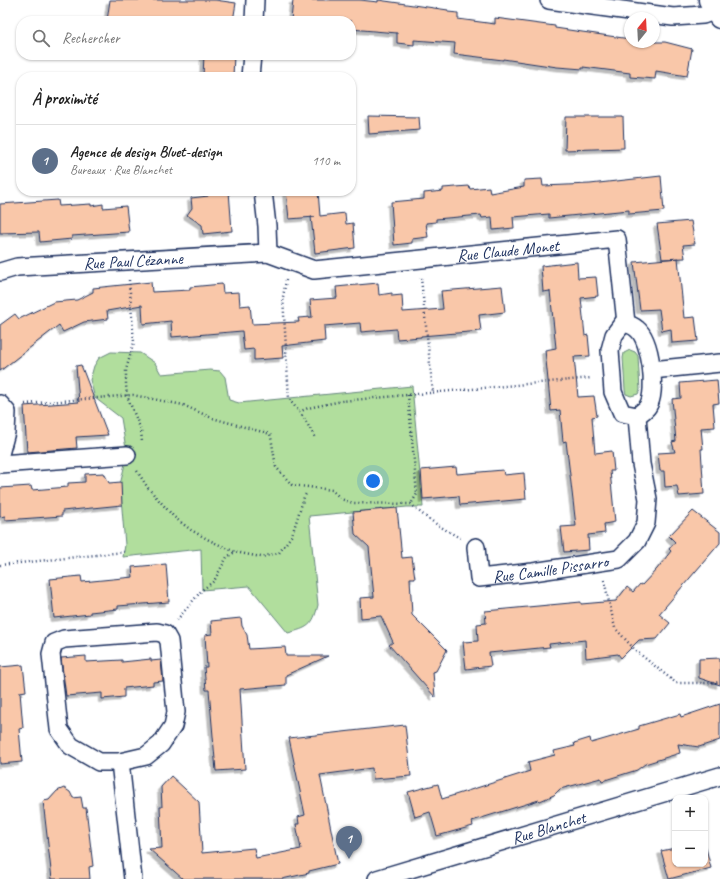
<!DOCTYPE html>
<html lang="fr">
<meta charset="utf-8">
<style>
body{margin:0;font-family:Caveat,sans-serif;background:#f6f6f6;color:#222}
.controls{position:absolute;right:12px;bottom:12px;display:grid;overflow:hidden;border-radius:8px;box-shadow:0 1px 3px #0004}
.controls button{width:36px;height:36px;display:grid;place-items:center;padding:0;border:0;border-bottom:1px solid #e0e0e0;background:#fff;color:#222;font:20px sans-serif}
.compass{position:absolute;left:624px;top:12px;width:36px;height:36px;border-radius:50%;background:#fff;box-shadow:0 1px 3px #0004;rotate:18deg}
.you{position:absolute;left:373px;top:481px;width:14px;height:14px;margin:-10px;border:3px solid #fff;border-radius:50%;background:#1a73e8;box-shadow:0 0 0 6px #1a73e833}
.badge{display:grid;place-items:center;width:26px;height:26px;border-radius:50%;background:#db2777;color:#fff;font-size:13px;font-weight:700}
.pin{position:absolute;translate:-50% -33px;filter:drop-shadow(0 1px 2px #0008)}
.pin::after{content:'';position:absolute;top:21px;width:14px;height:12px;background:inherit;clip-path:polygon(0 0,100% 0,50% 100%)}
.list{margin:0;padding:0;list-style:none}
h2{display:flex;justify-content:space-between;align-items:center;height:52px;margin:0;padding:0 16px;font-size:17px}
h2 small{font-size:13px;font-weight:400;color:#767676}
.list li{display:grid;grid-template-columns:26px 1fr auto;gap:12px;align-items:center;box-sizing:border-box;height:72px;padding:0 16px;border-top:1px solid #e0e0e0}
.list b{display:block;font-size:15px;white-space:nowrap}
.list p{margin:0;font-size:13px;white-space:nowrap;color:#767676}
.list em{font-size:13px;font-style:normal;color:#767676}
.icon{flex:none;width:22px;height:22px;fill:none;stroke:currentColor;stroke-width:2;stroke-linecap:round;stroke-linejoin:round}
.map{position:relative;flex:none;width:720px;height:879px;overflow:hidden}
.search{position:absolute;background:#fff;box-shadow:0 1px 3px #0004;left:16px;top:16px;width:340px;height:44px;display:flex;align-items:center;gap:10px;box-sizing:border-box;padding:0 14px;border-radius:16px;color:#767676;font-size:15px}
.panel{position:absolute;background:#fff;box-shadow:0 1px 3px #0004;left:16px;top:72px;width:340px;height:124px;border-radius:16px}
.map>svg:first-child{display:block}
.green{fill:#b1de9d;stroke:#66867e}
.building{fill:#f9c7a9;stroke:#1b2f5e;filter:url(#shadow)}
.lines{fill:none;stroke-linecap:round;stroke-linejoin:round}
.street-casing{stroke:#1b2f5e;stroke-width:20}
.secondary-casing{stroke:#1b2f5e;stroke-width:25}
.path{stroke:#1b2f5e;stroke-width:2.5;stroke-dasharray:1 3;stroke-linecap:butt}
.street{stroke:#fff;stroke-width:17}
.secondary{stroke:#fff;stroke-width:22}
.labels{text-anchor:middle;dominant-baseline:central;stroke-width:3;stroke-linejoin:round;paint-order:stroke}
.street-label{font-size:17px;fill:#1b2f5e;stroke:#fff}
</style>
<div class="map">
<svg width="720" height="879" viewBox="0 0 720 879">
<defs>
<filter id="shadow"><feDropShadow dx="-3.5" dy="3.5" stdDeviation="0" flood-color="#0004"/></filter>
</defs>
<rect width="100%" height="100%" fill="#fff"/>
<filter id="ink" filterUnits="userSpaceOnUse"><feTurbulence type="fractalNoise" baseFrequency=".025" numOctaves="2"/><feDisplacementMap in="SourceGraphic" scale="8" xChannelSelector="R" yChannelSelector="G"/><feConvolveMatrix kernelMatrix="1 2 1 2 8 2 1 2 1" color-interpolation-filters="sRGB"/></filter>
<g filter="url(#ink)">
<path class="green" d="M630,350L635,352L638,356L640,390L638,394L631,396L626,394L625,390L623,358L624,353Z
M111,352L140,353L155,363L161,374L210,370L220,371L225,377L229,400L239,403L412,386L423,507H407L309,516L318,605C313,626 308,628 288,633L249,586L202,590L201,549L123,557L125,545L120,485L127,455L121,418L95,398L90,380L94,366L99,358Z"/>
<path class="building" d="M110,0H215L236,3L233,21H107Z
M293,0H360L378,2V0L448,10V12L458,13V19L495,24V18L555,26V28L630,39V42H665L692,49L687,76L656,71L655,79L630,77V73L583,67V69L557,67L503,59V60L454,54L455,43L414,40V45L397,43V33L351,29V21H294L291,20Z
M204,55H234L233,77L203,76Z
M368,116L419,117L420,130L369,134Z
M566,117H623L624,148L565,150Z
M661,176L664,211L629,214V210L549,218V214L513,217L514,228L493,230L492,217L482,218L481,215L436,219V222L426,223L428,237L412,239V243L394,245L391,202L424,199V193L443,191V188L469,186L470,189L489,187L490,193L524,187V180L542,179L543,186L590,184Z
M207,191H229L232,231L203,234L202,225L187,215L192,208L191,198L208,196Z
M286,191H318L320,216L345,213L346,224L353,223L355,248L315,253L311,217H315L289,219Z
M58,200L59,206L91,204V206L103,204V208L126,206L129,232L72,236V239L40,242L39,232L0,233V204Z
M691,221L695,244L683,245L685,258L662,259L657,224Z
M678,258L684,318L695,317L698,341L672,343L671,329L662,331L659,309L640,310L634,262Z
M577,262L578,278L596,277L598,296L581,298L585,336L588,335L590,356L574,357L578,397L594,396L597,416L592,417L595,453L612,451L614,471H610L615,522L604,524L605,533L588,535L589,550L564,552L561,527L576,526L566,441L563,442L560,410L551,411L545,350L556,348L550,291L543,292L541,266Z
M151,282L152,292L190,290V287L222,284L223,293L239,292L240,306L250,305L252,324L299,322L298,318L312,317L310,300L337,298L336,287L378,283L379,295L392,293V296L402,295L403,312L443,309L441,291L502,286L505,312L479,315L481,331L421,336V337L397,339L396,329L361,332L360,323L324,326L325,341L282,346L283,358L254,360V349L244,350L242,331L172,337L171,321L143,324L142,305L107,311L108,319L84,322L63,332L59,325L0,371V325L15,314L19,319L54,302L77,300L93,292V288Z
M81,365L108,435L76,437L77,448L27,452L24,406L79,402L76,366Z
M717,380L719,403L713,404L715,427L701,428L703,449H701L704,494L679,496L677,486L665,487L664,471H660L658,453L675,452L672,442L676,441L672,399L681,398L680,383Z
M456,467L457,474L503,470L504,475L524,473L526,499L460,505L459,496L423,499L421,470Z
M104,473L109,483L121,482L122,505L62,511V516L5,520V516L0,517V488L31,486L32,490L68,487V483L85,482V474Z
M397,508L402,558L412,557L415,578H410L412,615L447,650L436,671L433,672L435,697L389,645L393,642L381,616L361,618L360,598L374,597L369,547L355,534L353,512Z
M693,511L720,532V543L659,614L670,623L657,639L639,640L621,658L618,654L586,658L585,640L549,644L550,647L489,653L491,666L466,669L463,642L478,641L477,624L486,623L485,611L581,602V604L616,601L627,587L633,592L640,584L642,585L657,569L671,551L669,549L675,542L669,536Z
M166,564L169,602L118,606V609L90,612V614L54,618L50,579L81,576L82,582L133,577L132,567Z
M241,618L242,626L247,635L249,649L285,647L286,656H328L286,675V685L240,689L245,769L216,771L209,690H206L204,667H207L205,635L212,634L211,621Z
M86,656V662L122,660V662L151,659V661L161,660L163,681L153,682V685L124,688V697L102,699V693L66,696L61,658Z
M720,658V685L699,678V659Z
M23,665L26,691L20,692L23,728L19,729L22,762L0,764V667Z
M720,704V740L699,747L678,744L680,753L645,764L637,770L602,781L601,778L560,789L554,795L540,801L539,800L472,821L473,826L437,836L430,812L415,817L408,792L438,784L442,799L530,771L528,762L555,755L554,751L575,746L574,743L590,738L591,743L639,729V726L680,714L681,717Z
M405,725L411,776L373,779L372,768L320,775L338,864L309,871V873L282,879H183L149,849L162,848L160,807H162L161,787L171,776L199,802L202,853L254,848L256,858L301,849L296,824H299L298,817L305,815L289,738Z
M64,788L70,792L73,798L81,797L83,808H86L93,866L89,867L90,879H52L43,801L49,800L57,791Z
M705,844L711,868L669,879L661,851L675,848V864H705Z"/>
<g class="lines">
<defs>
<g id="street">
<path d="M549,0L673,17L703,15L716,10"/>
<path d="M254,21L255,0"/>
<path d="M250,77L252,55"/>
<path d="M263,191L267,226L268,253"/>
<path id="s1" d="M0,272L17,267L268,253L314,270L617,239L626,323"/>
<path d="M623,323C628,324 634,326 637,329C651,340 657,391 648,406C646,410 640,413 637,416L622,413L613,392L610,350L614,335Z"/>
<path d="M652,370L720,363"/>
<path d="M0,404L7,412L6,432L0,454"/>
<path d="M0,464L127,455"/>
<path id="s2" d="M476,547L479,578L533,572L619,559L637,541L646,523L648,499L641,464L637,416"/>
<path d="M157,632L165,634L169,641L176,712L173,726L161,744L146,756L120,762H99L71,746L59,729L51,654L54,643L64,639Z"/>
<path d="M120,762L133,879"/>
<path id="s3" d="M377,879L720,776"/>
</g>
<path id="secondary" d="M710,0L720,17"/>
</defs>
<use href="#street" class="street-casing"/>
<use href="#secondary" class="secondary-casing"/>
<path class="path" d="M421,278L433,393
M129,280L134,342L126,370V385L127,396L141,430L142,442
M286,280L283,297L289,399L304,418L316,439
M408,395L417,494L411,504
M25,404L133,395L183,405L212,418L270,434L271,437L276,467L292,485L332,490L341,499L353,503L411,504C425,518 442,528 460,538
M299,412L308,408L342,401L592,378
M137,471L148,488L174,517L191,530L209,540L235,552
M0,565L124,552
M604,580L615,628L636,651L676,683H712L720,682
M177,620L202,590L214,581L227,557L235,552L261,557L279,553L292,535L304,497L306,494"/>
<use href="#street" class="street"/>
<use href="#secondary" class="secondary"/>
</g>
</g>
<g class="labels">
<g class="street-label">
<text stroke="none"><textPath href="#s1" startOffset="513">Rue Claude Monet</textPath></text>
<text stroke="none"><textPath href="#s1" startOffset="134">Rue Paul Cézanne</textPath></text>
<text stroke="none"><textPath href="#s2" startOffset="103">Rue Camille Pissarro</textPath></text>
<text stroke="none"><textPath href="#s3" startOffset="179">Rue Blanchet</textPath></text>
</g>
</g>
</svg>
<div class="controls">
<button>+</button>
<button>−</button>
</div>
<svg class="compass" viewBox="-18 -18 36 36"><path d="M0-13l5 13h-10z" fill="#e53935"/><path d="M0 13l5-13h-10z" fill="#767676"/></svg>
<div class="you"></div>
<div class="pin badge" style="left:349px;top:859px;background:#5c6f8a">1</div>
<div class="search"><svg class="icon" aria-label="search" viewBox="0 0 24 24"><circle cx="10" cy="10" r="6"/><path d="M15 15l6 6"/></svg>Rechercher</div>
<section class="panel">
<h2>À proximité<small></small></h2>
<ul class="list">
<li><span class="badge" style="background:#5c6f8a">1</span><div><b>Agence de design Bluet-design</b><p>Bureaux · Rue Blanchet</p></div><em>110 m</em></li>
</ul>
</section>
</div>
